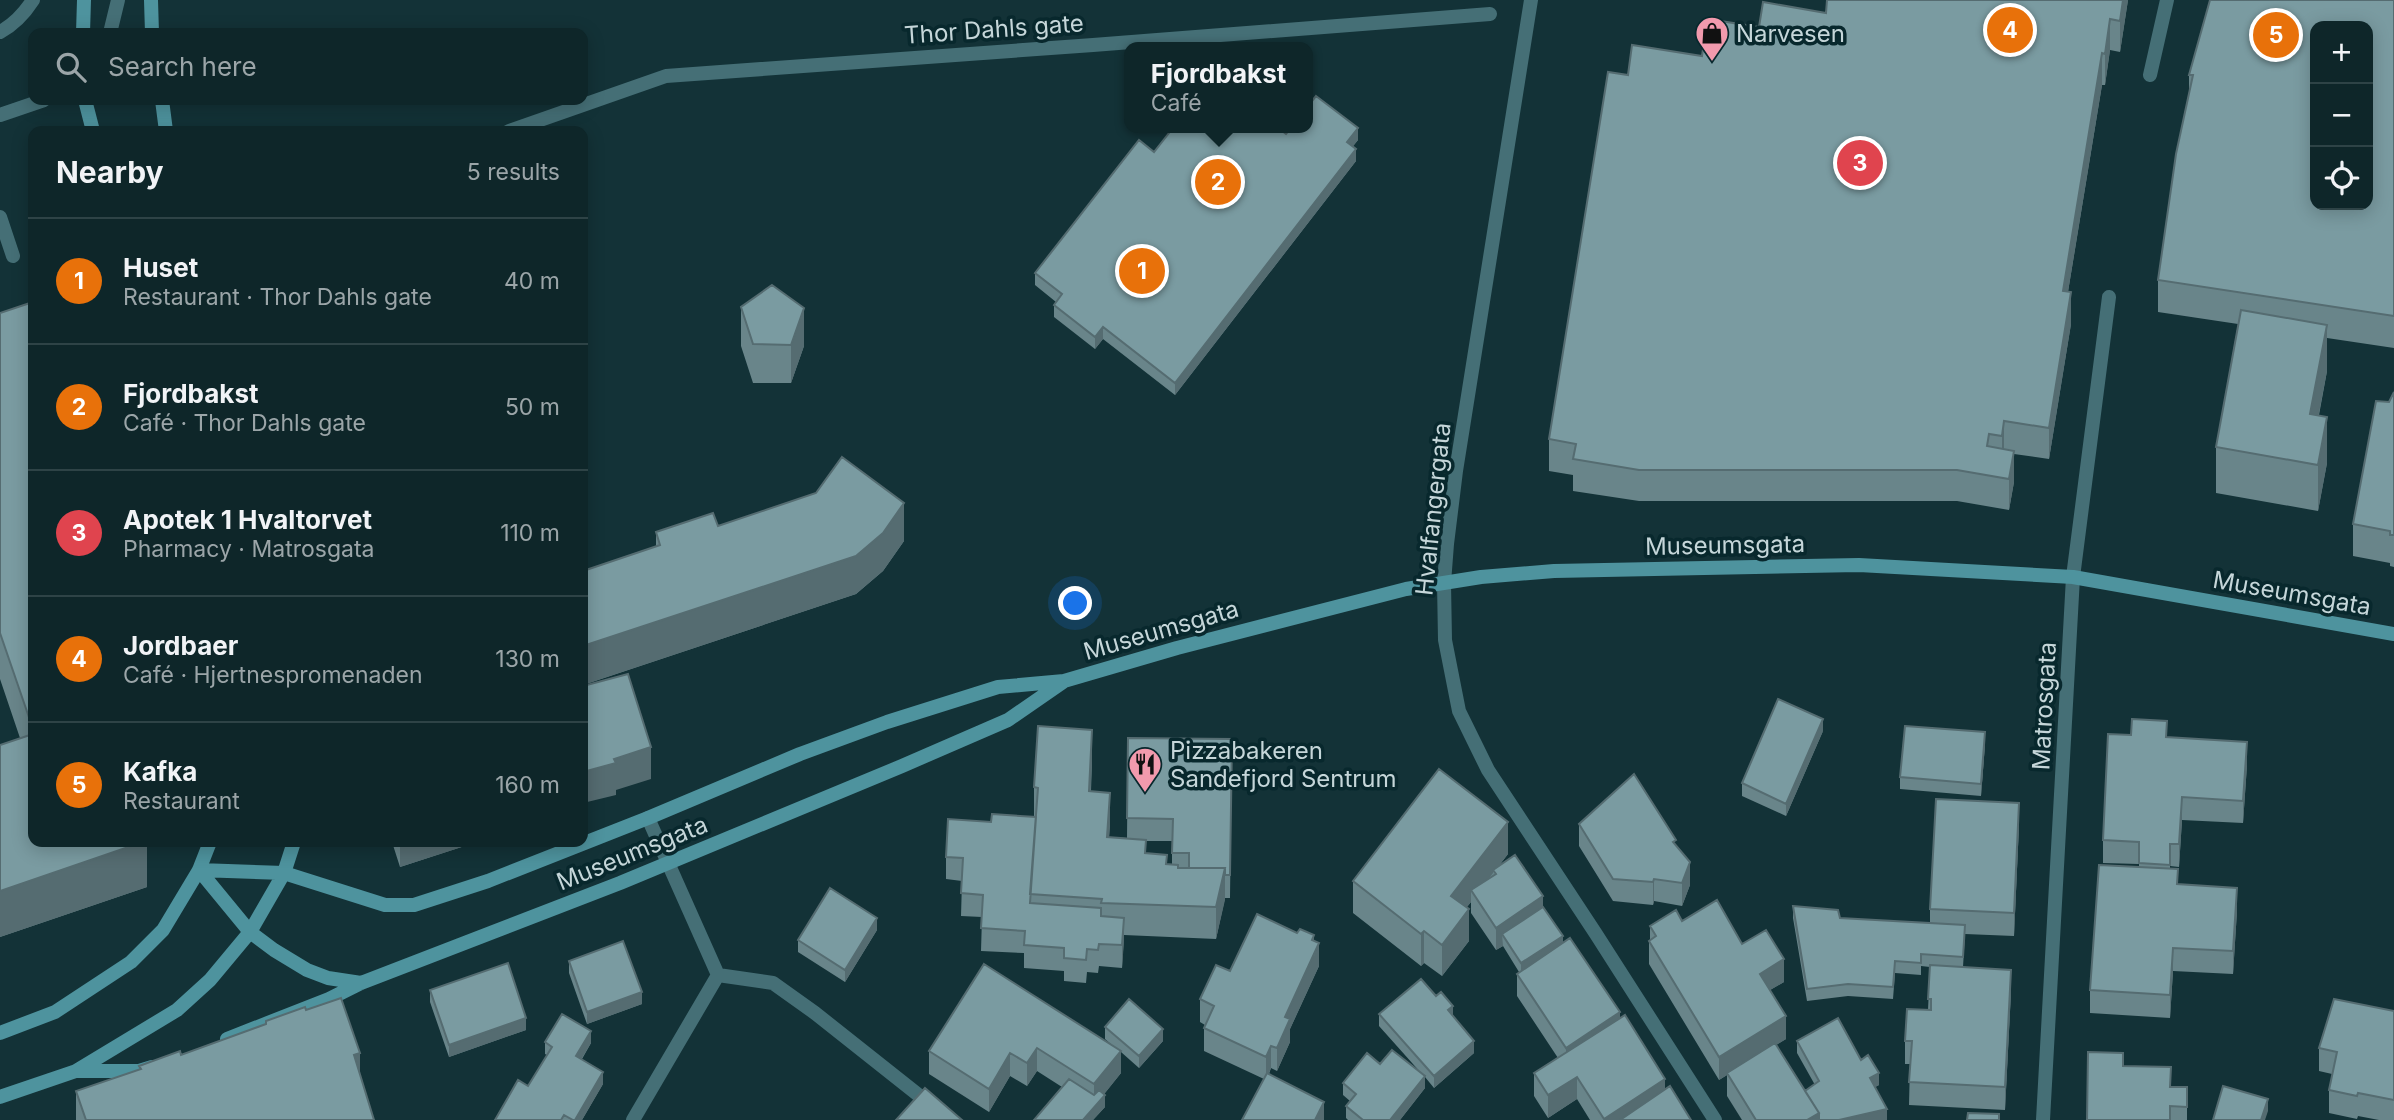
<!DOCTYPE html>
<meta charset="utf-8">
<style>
body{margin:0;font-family:Inter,sans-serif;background:#172e31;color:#f1f3f6}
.controls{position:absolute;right:21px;top:21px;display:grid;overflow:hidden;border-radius:14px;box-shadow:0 4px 18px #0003}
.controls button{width:63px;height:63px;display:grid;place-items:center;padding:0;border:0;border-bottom:2px solid #2e4346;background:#0e2629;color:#f1f3f6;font:35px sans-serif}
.you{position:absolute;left:1076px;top:604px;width:24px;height:24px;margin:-18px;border:5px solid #fff;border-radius:50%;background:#1a73e8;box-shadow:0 0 0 10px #1a73e833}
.badge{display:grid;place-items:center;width:46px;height:46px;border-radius:50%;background:#0b8043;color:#fff;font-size:23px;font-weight:700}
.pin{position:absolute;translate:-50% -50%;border:4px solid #fff;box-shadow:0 2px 7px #0006}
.popup{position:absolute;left:1124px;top:42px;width:189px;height:91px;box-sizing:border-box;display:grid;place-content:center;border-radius:14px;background:#0e2629;filter:drop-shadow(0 2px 5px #0005);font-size:23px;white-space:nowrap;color:#9ba5a8}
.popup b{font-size:26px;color:#f1f3f6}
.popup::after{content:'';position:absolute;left:50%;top:100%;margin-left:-14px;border:14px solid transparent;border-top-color:#0e2629}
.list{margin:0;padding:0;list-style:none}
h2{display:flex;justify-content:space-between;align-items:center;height:91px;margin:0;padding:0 28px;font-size:30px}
h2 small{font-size:23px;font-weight:400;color:#9ba5a8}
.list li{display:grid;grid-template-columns:46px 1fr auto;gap:21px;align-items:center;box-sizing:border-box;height:126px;padding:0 28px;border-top:2px solid #2e4346}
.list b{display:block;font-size:26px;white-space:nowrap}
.list p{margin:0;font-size:23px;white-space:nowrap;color:#9ba5a8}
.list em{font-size:23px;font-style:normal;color:#9ba5a8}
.icon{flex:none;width:38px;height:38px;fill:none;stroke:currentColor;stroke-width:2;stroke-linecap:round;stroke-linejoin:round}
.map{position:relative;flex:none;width:2394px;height:1120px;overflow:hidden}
.search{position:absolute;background:#0e2629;box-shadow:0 4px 18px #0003;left:28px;top:28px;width:560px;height:77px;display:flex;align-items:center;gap:18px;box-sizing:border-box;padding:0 24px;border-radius:14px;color:#9ba5a8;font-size:26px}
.panel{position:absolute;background:#0e2629;box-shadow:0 4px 18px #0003;left:28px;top:126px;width:560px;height:721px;border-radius:14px}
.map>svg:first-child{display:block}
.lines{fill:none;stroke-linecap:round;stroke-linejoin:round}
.lane{stroke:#456f76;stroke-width:14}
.street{stroke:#456f76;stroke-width:14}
.secondary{stroke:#4e939e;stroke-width:14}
.wall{fill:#69858a;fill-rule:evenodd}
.shaded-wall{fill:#556c71}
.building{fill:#7a9ba1;stroke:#556c71;stroke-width:2;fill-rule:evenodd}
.labels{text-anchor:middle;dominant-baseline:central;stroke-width:7;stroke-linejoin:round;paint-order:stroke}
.street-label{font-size:24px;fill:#c5d6d9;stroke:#08282d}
.poi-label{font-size:24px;fill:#c5d6d9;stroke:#08282d;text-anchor:start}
</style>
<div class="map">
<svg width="2394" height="1120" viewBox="0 0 2394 1120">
<rect width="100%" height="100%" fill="#133237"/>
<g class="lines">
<path class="lane" d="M0,32C15,24 24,14 33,0
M0,115L44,100
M0,217L13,256"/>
<path class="street" d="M1531,0L1456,471L1447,544L1444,583L1445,640L1459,711L1488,770L1596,934L1715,1120
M110,33L118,0
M2150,75L2167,0
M509,131L666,76L1093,45L1490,14
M718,975L773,983L815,1013L950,1120
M633,1120L718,975L648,818
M2043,1120L2073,577L2109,297"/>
<path class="secondary" d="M151,0L152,33
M83,33L84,0
M85,100L93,131
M162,100L166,131
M199,870L284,873L385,905H414L488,881L648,818L800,754L887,722L998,687L1064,681L1177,648L1406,589L1481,577L1554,571L1859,565L2073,577L2394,634
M199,870L250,932L274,950L307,970L328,978L361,983
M0,1033L55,1012L131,962L163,930L199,870L210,842
M227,1039L329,999L361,983L620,883L902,766L1008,720L1063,682
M76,1071H139L152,1067
M0,1097L76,1071L177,1010L210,980L250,932L284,873L294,842"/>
</g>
<path class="wall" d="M1827,0H2128L2120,52L2110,50L2105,85H2102L2068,292L2071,324L2049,459L2014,454V482L2009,510L1957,501H1639L1573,491V475L1549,471V439L1628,75L1702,56L1718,31L1759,27L1826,13Z
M2394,0V348L2327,338V371L2319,415L2327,463L2318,511L2216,493V447L2238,324L2158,312V280L2189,92V75Z
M1286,134L1358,140L1353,146L1356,161L1175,395L1103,339L1095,349L1054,317V305L1056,302L1035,285V273L1154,152Z
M33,302V842H147V887L0,937V745L20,738L0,679V313Z
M741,307L804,346L791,383H753L741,346Z
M2394,392V567L2390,566V563L2353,556V524L2389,402Z
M718,526L904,541L883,571L856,594L583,685V571L656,547V532Z
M1823,731L1786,816L1742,796V783Z
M2131,735L2167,738L2247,765L2243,823L2182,820L2179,867L2170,866V869L2178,884L2237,911L2233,974L2173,971L2170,1018L2090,1013V990L2139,867V864L2103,863V840Z
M1128,738L1232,739L1230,898H1225L1216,939L1124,935L1122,968L1099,966L1098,973L1087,972L1086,983L1064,981V971L1024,968V953L981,951L982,917L961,916L962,881L946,879V857L991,822L1034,817V787L1092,761L1091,791L1110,824L1109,837L1127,838ZM1146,841H1172V864H1167L1146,853Z
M1985,744L1981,796L1900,789V777Z
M1579,824L1676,845L1690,885L1682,906L1654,901L1653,905L1613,901L1579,846Z
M2019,825L2014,936L1965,934L1963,967L2011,992L2005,1110L1909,1105L1910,1064H1905V1041L1928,1010L1930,967L1921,966V975L1895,973L1893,999L1848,996L1807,1001L1793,918V906L1840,918L1930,923V909Z
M392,842H477L400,867Z
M1508,854L1498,867L1543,907L1563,943L1620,1018L1665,1089L1691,1120H1590L1577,1099L1548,1118L1534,1096V1073L1558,1058L1517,996V974L1519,972L1503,946L1496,950L1471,913V902L1466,908L1469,941L1442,976L1424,963L1421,966L1353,913V881Z
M1682,921L1742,944L1784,982L1770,990L1786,1039L1776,1045L1805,1091L1815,1085L1797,1053V1041L1861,1060L1879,1085L1875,1087L1887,1120H1742L1727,1096V1075L1719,1080L1649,964V941L1650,940V926Z
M877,930L845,982L798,952V940Z
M1314,941L1319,966L1290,1029V1042L1277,1071L1271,1068L1269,1074L1324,1120L1264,1079L1204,1051V1028L1205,1025L1200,1022V999L1230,971Z
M569,961L642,1004L587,1024L569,973Z
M430,990L526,1030L449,1057L430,1002Z
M306,1010L360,1076L374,1120H76V1091L139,1070V1066L181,1055L266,1025V1021Z
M2394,1011V1120H2379L2358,1116L2357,1119L2329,1113V1090L2332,1074L2319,1071V1048Z
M1379,1014L1453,1016L1474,1053L1434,1088L1425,1077V1088L1400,1120H1348L1346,1118V1106L1350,1101L1343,1095V1083L1380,1064L1421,1073L1379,1026Z
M1105,1027L1163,1041L1139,1068L1121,1052V1073L1104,1094L1105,1107L1093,1120H1034L1062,1087L1037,1071L1027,1086L1010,1076L989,1112L929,1074V1051L1113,1046L1105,1039Z
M545,1042L591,1043L582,1059L603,1084L582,1120H495L528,1086L547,1055L545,1054Z
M2171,1087H2187V1120H2087Z"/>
<path class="shaded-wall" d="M2123,0H2128L2120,52V21Z
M2110,19V50L2105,85V54Z
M2102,53V85L2063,322V291Z
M1358,128V140L1347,154V142Z
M1356,149V161L1175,395V383Z
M2071,292V324L2049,459V428Z
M804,308V346L791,383V345Z
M2327,325V371L2310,460V414Z
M1103,327V339L1095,349V337Z
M2327,417V463L2318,511V465Z
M2004,421V452L2002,468V436Z
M2014,451V482L2009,510V479Z
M904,503V541L883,571L856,594L583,685V646Z
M1823,719V731L1786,816V804Z
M1092,730V761L1089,823V791Z
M1985,732V744L1981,796V784Z
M2247,742V765L2243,823V801Z
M651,747V779L616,790V795L583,803V772L614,759Z
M1110,793V824L1107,869V837Z
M2182,797V820L2179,867V844Z
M2019,803V825L2014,936V913Z
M1508,822V854L1494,872L1493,870V873L1475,896L1471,890V902L1451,927V896Z
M143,842H147V887L0,937V891Z
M400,842H477L400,867Z
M1690,862V885L1682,906V883Z
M1225,868V900L1216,939V907Z
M1654,879V901L1653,905V882Z
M2237,888V911L2233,974V951Z
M1543,896V919L1502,934L1503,946L1496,950V928Z
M1469,909V941L1442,976V945Z
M877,918V930L845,982V970Z
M1124,918V941L1122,968V945Z
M1424,931V963L1421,966V934Z
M1314,935V956L1319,943V966L1290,1029V1042L1277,1071V1048L1285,1017Z
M1563,936V948L1521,975V963Z
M2173,948V971L2170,1018V995Z
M1784,959V982L1760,996V974Z
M2011,970V992L2005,1110V1087Z
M642,992V1004L587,1024V1012Z
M1453,1006V1018L1448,1010Z
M1620,1012V1035L1566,1071V1048Z
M1786,1016V1039L1719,1080V1057Z
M526,1018V1030L449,1057V1045Z
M1163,1029V1041L1139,1068V1056Z
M591,1031V1043L576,1068V1056Z
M1474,1041V1053L1434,1088V1076Z
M1271,1046V1068L1266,1080V1057Z
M1037,1048V1071L1027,1086V1063Z
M1121,1051V1073L1094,1107V1084Z
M360,1053V1085L354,1055Z
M1010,1053V1076L989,1112V1089Z
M603,1072V1084L582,1120H575Z
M1879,1073V1085L1870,1090V1078Z
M1425,1076V1088L1400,1120H1390Z
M1577,1077V1099L1548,1118V1095Z
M1665,1079V1102L1638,1120H1604V1119Z
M1105,1095V1107L1093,1120H1083Z
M2268,1099V1111L2265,1120H2261Z
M1324,1102V1120H1315Z
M1887,1109V1120H1839Z
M1819,1113V1120H1807Z"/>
<path class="building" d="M1827,0H2123L2120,21L2110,19L2105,54L2102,53L2063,291L2071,292L2049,428L2004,421L2002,436L1989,434L1987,446L2014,451L2009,479L1957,470H1639L1573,459L1576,444L1549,439L1608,72L1628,75L1632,45L1702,56L1706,29L1718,31L1720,21L1759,27L1763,2L1826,13Z
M2210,0H2394V316L2158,280L2176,154L2193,75H2189ZM2315,26H2368V205H2315Z
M1316,96L1358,128L1347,142L1356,149L1175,383L1103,327L1095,337L1054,305L1062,294L1035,273L1139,140L1154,152L1173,128H1278L1286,134L1291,128H1307V107Z
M772,285L804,308L791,345L753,344L741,307Z
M33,302V729L0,633V313Z
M2241,310L2327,325L2310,414L2327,417L2318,465L2216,447Z
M2394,392V535H2390V531L2353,524L2376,401L2389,402Z
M842,457L904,503L883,533L856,556L583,646V571L660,545L656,532L713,513L718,526L816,493Z
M628,674L651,747L614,759L616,763L583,772V686Z
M1778,699L1823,719L1786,804L1742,783Z
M2132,719L2167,721L2166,737L2247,742L2243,801L2182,797L2179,844H2170V865L2139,863V842L2103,840L2108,734L2131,735Z
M1038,726L1092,730L1089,791L1110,793L1107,837L1146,840L1145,853L1167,855L1166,864L1178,865V868H1225L1216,907L1101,903L1102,899L1030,894L1038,788L1034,787Z
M1905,726L1985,732L1981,784L1900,777Z
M33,734V842H143L0,891V745Z
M1128,738L1232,739L1230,875H1225V868H1189V853H1172L1173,819L1127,818Z
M1439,769L1508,822L1451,896L1469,909L1442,945L1424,931L1421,934L1353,881Z
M1634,774L1676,840L1673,842L1690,862L1682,883L1654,879L1653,882L1613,879L1579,824Z
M1936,799L2019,803L2014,913L1930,909Z
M992,814L1036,817L1030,903L1101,908V916L1124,918L1122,945L1099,944L1098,950L1087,949L1086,960L1064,958V948L1024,945L1025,931L981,928L983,895L961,893L963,858L946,857L948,819L991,822Z
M1515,855L1543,896L1496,928L1471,890L1496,874L1493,870Z
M2099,865L2178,869L2177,884L2237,888L2233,951L2173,948L2170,995L2090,990Z
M830,888L877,918L845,970L798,940Z
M1717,900L1742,944L1766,930L1784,959L1760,974L1786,1016L1719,1057L1649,941L1656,936L1650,926L1676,910L1682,921Z
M1793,906L1838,910L1840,918L1965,925L1963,957L1921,954V963L1895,961L1893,987L1848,984L1807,989Z
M1543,907L1563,936L1521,963L1502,934Z
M1257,914L1297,933L1300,929L1314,935L1312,940L1319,943L1285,1017L1290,1019L1277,1048L1271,1046L1266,1057L1204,1028L1214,1006L1200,999L1216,965L1230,971Z
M1570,938L1620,1012L1566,1048L1517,974Z
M623,941L642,992L587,1012L569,961Z
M508,963L526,1018L449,1045L430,990Z
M984,964L1121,1051L1094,1084L1037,1048L1027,1063L1010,1053L989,1089L929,1051Z
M1930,965L2011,970L2005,1087L1909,1082L1912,1041H1905L1907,1009L1931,1010V999H1928Z
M1421,979L1436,996L1441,992L1453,1006L1448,1010L1474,1041L1434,1076L1379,1014Z
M341,998L360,1053L354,1055L374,1120H86L76,1091L141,1069L139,1066L180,1051L181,1055L266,1024V1021L305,1007L306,1010Z
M1129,999L1163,1029L1139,1056L1105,1027Z
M2334,999L2394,1011V1100L2358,1093L2357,1096L2329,1090L2337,1052L2319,1048Z
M562,1014L591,1031L576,1056L603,1072L575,1120H573L564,1115L561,1120H495L518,1080L528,1086L552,1047L545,1042Z
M1625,1015L1665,1079L1604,1119L1577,1077L1548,1095L1534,1073Z
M1838,1018L1861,1060L1868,1055L1879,1073L1870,1078L1887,1109L1839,1120H1819V1113L1805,1091L1819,1081L1797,1041Z
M1775,1043L1819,1113L1807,1120H1756L1727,1073Z
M1392,1050L1425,1076L1390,1120H1363L1346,1106L1356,1094L1343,1083L1367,1053L1380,1064Z
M2088,1052L2123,1053V1066L2171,1067L2170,1087H2187V1107L2170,1106V1120H2087Z
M1267,1073L1324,1102L1315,1120H1242Z
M1069,1079L1094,1095L1099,1090L1105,1095L1083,1120H1034Z
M1670,1086L1691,1120H1620Z
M2223,1086L2268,1099L2261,1120H2213Z
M925,1088L962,1120H896Z
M1968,1113L1999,1114V1120H1967Z"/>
<defs>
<symbol id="shop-pin" viewBox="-11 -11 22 30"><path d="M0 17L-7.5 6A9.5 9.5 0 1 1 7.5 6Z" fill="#f29aad" stroke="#08282d"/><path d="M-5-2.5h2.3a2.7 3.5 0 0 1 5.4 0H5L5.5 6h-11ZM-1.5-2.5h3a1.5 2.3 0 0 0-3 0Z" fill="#111"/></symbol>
<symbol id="restaurant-pin" viewBox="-11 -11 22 30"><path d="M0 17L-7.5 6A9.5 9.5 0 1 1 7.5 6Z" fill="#f29aad" stroke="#08282d"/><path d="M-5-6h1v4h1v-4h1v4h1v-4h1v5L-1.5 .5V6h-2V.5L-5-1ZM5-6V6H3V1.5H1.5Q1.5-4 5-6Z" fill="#111"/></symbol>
</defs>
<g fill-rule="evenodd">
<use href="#shop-pin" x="1693" y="14" width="38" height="52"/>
<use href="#restaurant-pin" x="1126" y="745" width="38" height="52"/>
</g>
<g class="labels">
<g class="street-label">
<text transform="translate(994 29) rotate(-4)">Thor Dahls gate</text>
<text transform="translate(1433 509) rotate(-84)">Hvalfangergata</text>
<text transform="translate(1725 545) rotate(-1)">Museumsgata</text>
<text transform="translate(2292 593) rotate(10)">Museumsgata</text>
<text transform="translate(1161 630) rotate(-16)">Museumsgata</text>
<text transform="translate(2044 706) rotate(-87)">Matrosgata</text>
<text transform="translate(632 853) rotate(-22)">Museumsgata</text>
</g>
<g class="poi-label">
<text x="1736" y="33">Narvesen</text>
<text x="1170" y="750">Pizzabakeren<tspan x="1170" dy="28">Sandefjord Sentrum</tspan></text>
</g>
</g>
</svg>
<div class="controls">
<button>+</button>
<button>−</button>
<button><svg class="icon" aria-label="locate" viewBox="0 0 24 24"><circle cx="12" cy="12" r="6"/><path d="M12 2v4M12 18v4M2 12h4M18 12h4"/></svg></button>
</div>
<div class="you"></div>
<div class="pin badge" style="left:1142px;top:271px;background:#e8710a">1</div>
<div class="pin badge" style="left:1218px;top:182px;background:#e8710a">2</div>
<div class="popup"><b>Fjordbakst</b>Café</div>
<div class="pin badge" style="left:1860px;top:163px;background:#e0444e">3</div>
<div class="pin badge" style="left:2010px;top:30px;background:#e8710a">4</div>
<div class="pin badge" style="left:2276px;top:35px;background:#e8710a">5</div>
<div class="search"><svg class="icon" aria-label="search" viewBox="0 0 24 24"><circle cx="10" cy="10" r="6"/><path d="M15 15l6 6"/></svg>Search here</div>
<section class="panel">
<h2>Nearby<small>5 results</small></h2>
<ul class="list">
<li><span class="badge" style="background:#e8710a">1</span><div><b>Huset</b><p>Restaurant · Thor Dahls gate</p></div><em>40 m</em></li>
<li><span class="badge" style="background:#e8710a">2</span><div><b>Fjordbakst</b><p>Café · Thor Dahls gate</p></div><em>50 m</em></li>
<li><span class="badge" style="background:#e0444e">3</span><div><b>Apotek 1 Hvaltorvet</b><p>Pharmacy · Matrosgata</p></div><em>110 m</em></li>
<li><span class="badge" style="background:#e8710a">4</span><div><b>Jordbaer</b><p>Café · Hjertnespromenaden</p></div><em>130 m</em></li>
<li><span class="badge" style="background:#e8710a">5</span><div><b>Kafka</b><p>Restaurant</p></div><em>160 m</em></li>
</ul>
</section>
</div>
